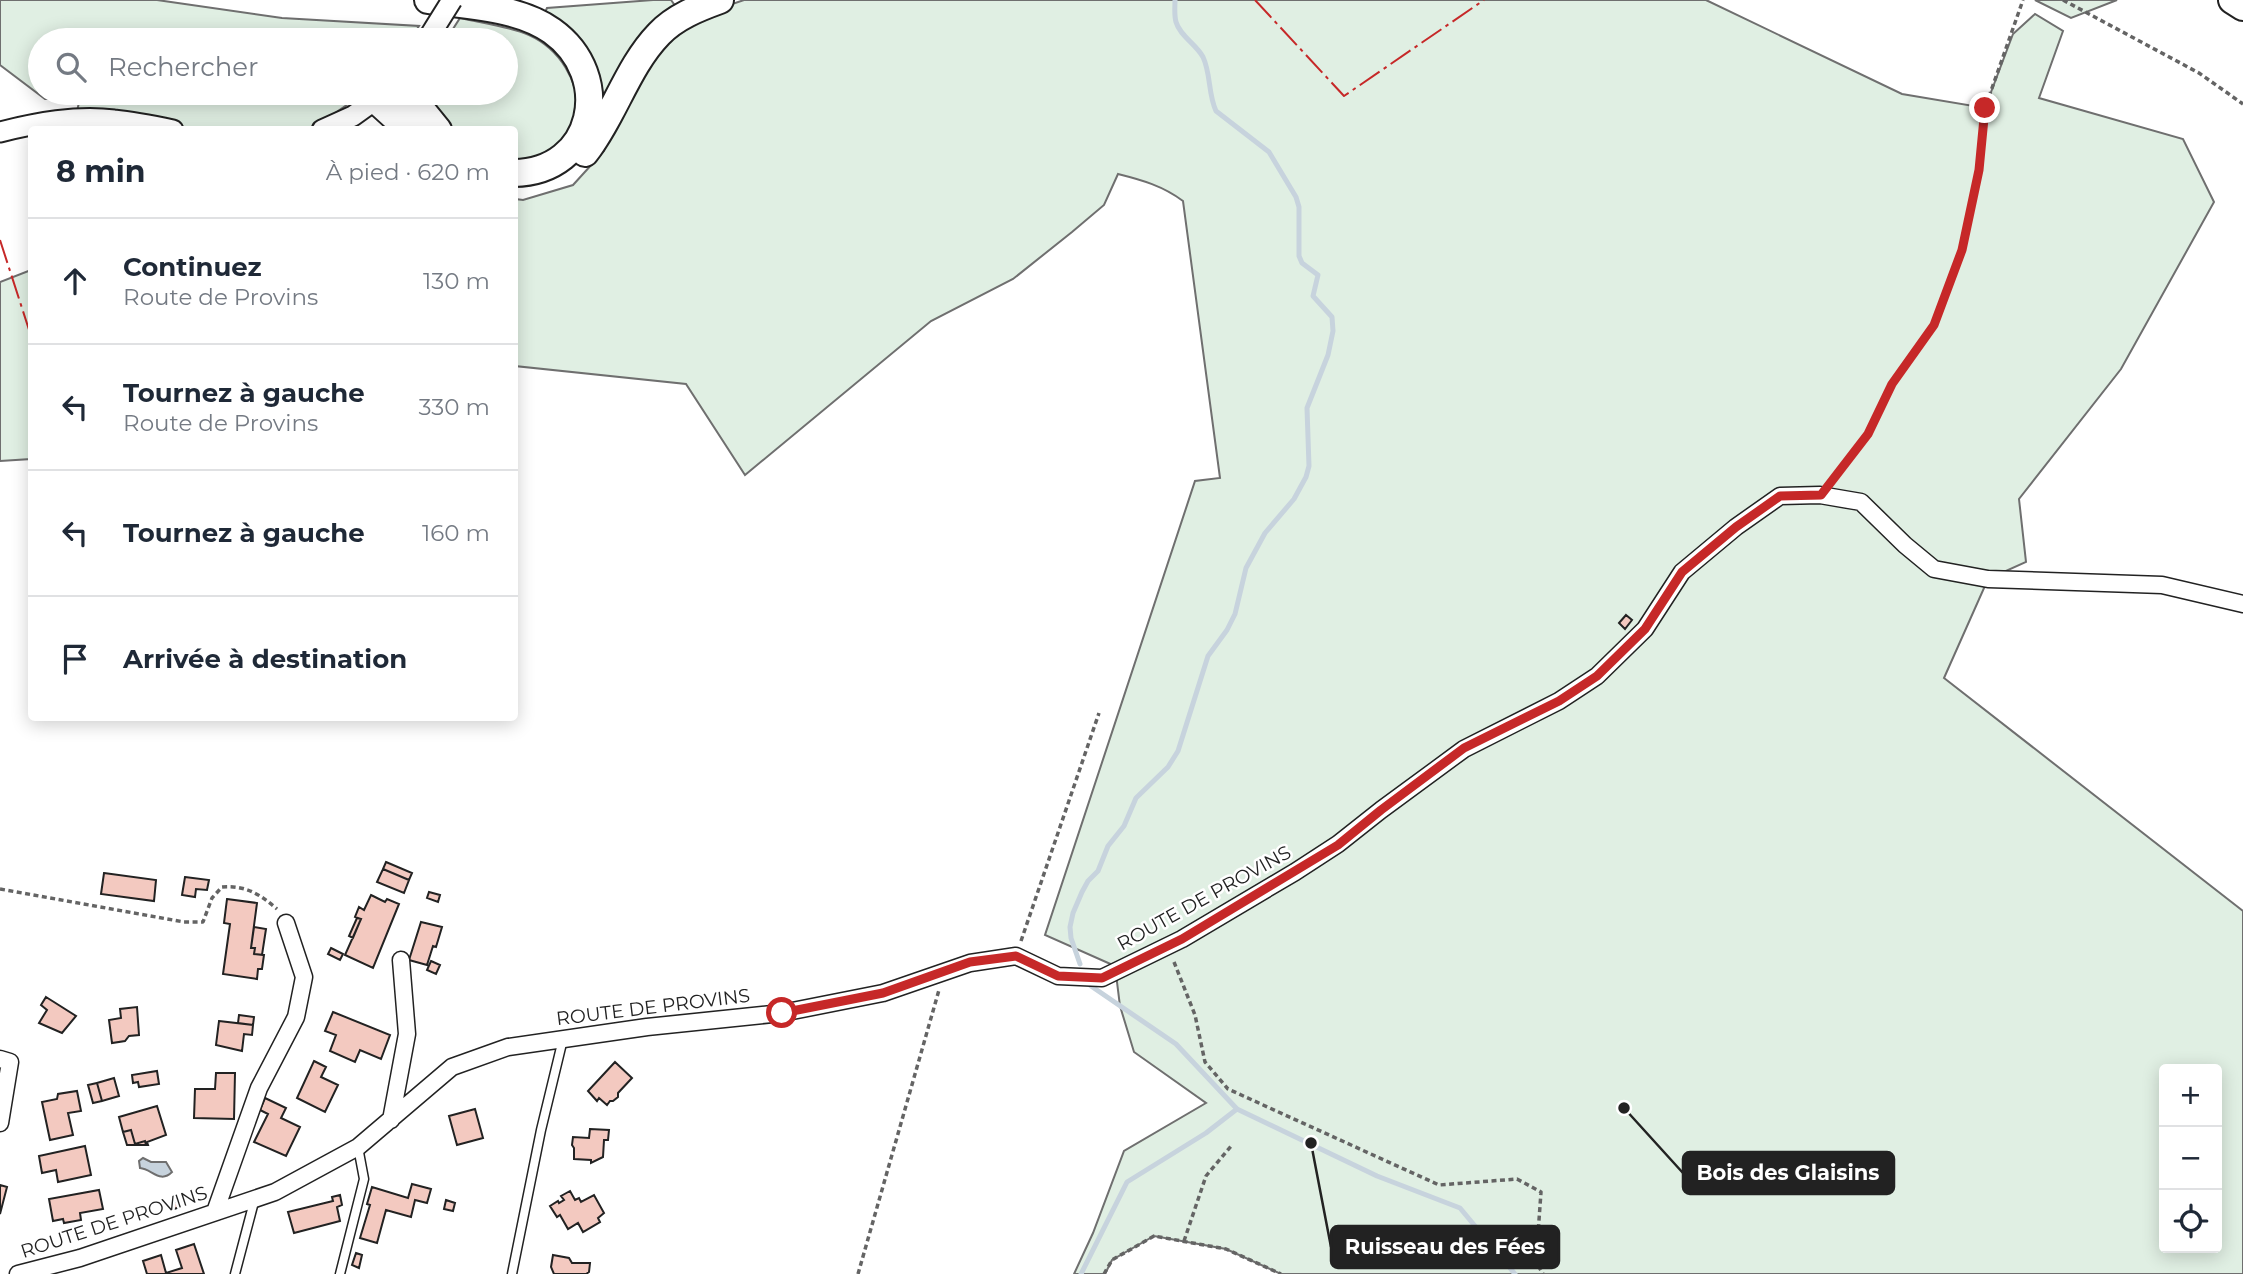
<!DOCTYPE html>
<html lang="fr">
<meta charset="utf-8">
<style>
body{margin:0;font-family:Montserrat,sans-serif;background:#f6f6f7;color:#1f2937}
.controls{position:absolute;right:21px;bottom:21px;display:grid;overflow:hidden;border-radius:7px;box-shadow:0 4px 18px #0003}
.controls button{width:63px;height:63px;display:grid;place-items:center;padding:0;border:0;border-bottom:2px solid #e0e1e3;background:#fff;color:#1f2937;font:35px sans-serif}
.stop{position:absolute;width:21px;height:21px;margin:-16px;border:5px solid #c62828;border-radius:50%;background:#fff}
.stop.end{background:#c62828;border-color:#fff;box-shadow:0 2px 7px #0008}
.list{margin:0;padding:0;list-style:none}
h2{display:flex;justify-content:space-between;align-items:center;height:91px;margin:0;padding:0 28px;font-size:30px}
h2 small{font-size:23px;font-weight:400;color:#747a83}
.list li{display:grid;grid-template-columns:46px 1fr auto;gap:21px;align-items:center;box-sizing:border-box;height:126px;padding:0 28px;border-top:2px solid #e0e1e3}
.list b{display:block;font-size:26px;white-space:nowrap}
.list p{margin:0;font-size:23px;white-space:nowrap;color:#747a83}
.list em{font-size:23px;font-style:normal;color:#747a83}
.icon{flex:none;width:38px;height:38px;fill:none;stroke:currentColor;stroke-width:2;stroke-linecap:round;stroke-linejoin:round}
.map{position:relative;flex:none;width:2243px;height:1274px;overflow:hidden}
.search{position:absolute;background:#fff;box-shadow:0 4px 18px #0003;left:28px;top:28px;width:490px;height:77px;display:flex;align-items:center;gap:18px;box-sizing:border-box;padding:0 24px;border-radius:38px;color:#747a83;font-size:26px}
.panel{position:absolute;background:#fff;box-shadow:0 4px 18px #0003;left:28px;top:126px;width:490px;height:595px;border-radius:7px}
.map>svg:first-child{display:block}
.green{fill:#e0efe3;stroke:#6f6f6f;stroke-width:2;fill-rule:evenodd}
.water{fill:#c7d3dd;stroke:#6f6f6f;stroke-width:2}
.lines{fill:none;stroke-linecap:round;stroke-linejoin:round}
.stream{stroke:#c7d3dd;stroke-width:5}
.building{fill:#f3c9c0;stroke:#222;stroke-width:2}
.service-casing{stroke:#222;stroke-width:11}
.minor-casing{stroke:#222;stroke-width:19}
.tertiary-casing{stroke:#222;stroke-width:23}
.trunk-casing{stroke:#222;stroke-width:30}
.path{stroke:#646464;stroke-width:3.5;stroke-dasharray:5 3.5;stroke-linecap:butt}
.service{stroke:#fff;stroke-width:8}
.minor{stroke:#fff;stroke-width:16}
.tertiary{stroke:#fff;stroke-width:19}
.trunk{stroke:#fff;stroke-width:26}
.tertiary-bridge-casing{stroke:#222;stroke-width:23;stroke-linecap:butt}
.tertiary-bridge{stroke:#fff;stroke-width:19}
.power{stroke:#c62828;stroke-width:2;stroke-dasharray:24 5 3.5 5;stroke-linecap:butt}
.route{stroke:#c62828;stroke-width:9}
.labels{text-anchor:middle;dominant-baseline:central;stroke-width:5;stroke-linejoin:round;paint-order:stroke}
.street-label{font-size:19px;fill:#222;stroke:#fff}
.leader{fill:none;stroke:#222;stroke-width:2.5}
.callout-dot{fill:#222;stroke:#fff;stroke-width:2.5}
.callout{fill:#222;stroke:#222;stroke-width:2.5}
.callout-label{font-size:21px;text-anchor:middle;font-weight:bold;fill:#fff}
</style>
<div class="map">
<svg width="2243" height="1274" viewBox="0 0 2243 1274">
<rect width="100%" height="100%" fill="#fff"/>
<path class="green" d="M0,0H157L282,18L419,26L410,40H40V93H360L351,102L331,116L334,129H73L80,98L45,99L0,65Z
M653,0H671L676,7L598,109L542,19L547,8Z
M744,0H1706L1902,94L1985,108L2013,34L2035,14L2063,31L2039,98L2183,139L2214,202L2121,369L2019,499L2026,562L1988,579L1944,678L2243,911V1274H1281L1226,1249L1154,1236L1112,1260L1105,1274H1074L1093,1233L1124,1151L1206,1103L1134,1052L1120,1006L1115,966L1045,935L1195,481L1220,478L1183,201C1163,186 1142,180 1118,174L1104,205L1072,232L1013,279L931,321L745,475L686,384L515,366V199L523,200L573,185L604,151L614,124L664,45L691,18ZM2164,1069H2217V1248H2164Z
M2035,0H2117L2071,18Z
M460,18C482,23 508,26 529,35C560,49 579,81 578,114C577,123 574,132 572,141L515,171L514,130L442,129L421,93H506V40H446Z
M31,270V459L0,461V282Z"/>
<path class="water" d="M143,1158L151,1162H166L172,1172C160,1184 152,1169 140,1168L139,1161Z"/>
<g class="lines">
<path class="stream" d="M1080,964L1071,938L1070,927L1073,913L1082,892L1088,881L1098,871L1108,846L1124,826L1136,798L1168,767L1178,751L1208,656L1227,630L1235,614L1246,568L1265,533L1294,499L1306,477L1309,466L1307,408L1328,355L1333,331L1332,317L1313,296L1318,275L1302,263L1299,256V207L1296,197L1269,152L1216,111C1208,94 1211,74 1203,57C1196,44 1180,36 1176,22C1174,15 1175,7 1175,0
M1091,986L1176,1044L1237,1109L1377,1176L1460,1208L1515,1274
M1081,1274L1127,1182L1206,1133L1237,1109"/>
</g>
<path class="building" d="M1626,615L1632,620L1625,629L1619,623Z
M386,862L412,873L409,880L383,869Z
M383,869L409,880L404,893L377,882Z
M104,873L156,880L154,901L101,894Z
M185,877L209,880L207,890L196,889L195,897L182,895Z
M429,892L440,895L438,902L427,898Z
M371,895L385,902L387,899L399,904L373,968L345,955L361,919L355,917L359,907L364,910Z
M227,899L257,903L251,948H255L254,954L264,955L262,969H258L257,979L223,974L230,924L224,923Z
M357,918L361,919L353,938L349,936Z
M421,922L442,927L436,947L433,946L427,965L409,960Z
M254,927L266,929L262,955L254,954L255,948H251Z
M331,948L343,954L340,960L328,954Z
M431,961L440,965L436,974L427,970Z
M46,997L76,1016L62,1033L39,1023L47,1010L41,1005Z
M137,1007L139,1035L129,1036L125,1041L112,1043L109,1020L121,1018L120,1009Z
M333,1012L390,1035L381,1059L360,1050L355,1062L330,1051L336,1035L325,1031Z
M239,1015L254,1017L253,1025L238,1023Z
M219,1021L253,1025L252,1035L244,1034L242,1051L216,1045Z
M314,1061L326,1067L321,1077L338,1085L325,1112L297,1098Z
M615,1062L632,1078L618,1093V1097L613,1101H610L607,1105L599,1098L597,1101L588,1091Z
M157,1071L159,1084L139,1087L138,1082L133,1083L132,1075Z
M216,1073H235L234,1119L194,1118L195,1089H215Z
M114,1078L119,1096L102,1101L97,1083Z
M97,1083L102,1101L93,1103L88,1085Z
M77,1091L81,1111L68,1113L73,1135L50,1140L42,1102L57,1099L58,1094Z
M265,1098L286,1108L281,1118L300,1127L286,1156L254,1142L268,1114L260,1110Z
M157,1106L166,1135L147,1142L148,1145H146L145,1141L135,1144L131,1130L123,1132L119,1117Z
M475,1109L483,1138L457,1145L449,1116Z
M590,1129L609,1130L608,1140H604L603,1157L591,1163V1160L574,1159V1148L572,1145L573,1137L589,1138Z
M131,1130L135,1144L145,1141L146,1145H127L123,1132Z
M85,1146L91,1175L58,1182L56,1170L42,1173L39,1156Z
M412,1184L431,1189L427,1203L415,1200L411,1217L386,1210L377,1243L360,1238L370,1205L367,1204L372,1187L408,1198Z
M0,1185L7,1187L0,1214Z
M99,1190L103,1209L80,1213L81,1220L64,1223L63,1219L53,1221L49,1199Z
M570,1191L575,1200L579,1198L581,1202L594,1195L604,1213L598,1218L600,1222L583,1232L578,1223L568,1229L560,1215L557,1217L550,1206L558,1201L559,1203L564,1200L561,1196Z
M340,1195L342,1205L337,1207L340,1221L294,1233L288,1212L333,1201L332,1197Z
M181,1200L183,1206L171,1210L169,1204Z
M446,1200L455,1203L453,1211L444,1209Z
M194,1244L204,1274H147L143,1261L161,1255L166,1273L182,1268L176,1250Z
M356,1253L362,1255L359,1268L352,1265Z
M553,1255L569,1258L572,1263H590L589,1272L586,1274H554L551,1267Z"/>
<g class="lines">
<defs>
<path id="service" d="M235,1274L255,1198
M340,1274L364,1179L358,1147
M512,1274L541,1130L563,1039"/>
<path id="minor" d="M0,1059L10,1062L0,1123
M391,1120L407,1034L401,960
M215,1212L259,1088L296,1017L304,977L286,923
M18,1274L80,1258L275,1192L358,1147L452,1067L508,1047L647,1027L782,1013L883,993L970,963L1016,956L1058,976L1102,978L1182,939L1295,872L1338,844L1381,810L1464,749L1559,701L1597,676L1645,629L1682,572L1736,527L1780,496L1820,495L1861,502L1905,545L1934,569L1988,579L2162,585L2243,604"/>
<path id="tertiary" d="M322,130L353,116L385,93
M0,132C36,123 77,115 114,120C134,122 154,126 173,130"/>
<path id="trunk" d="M428,0C469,6 518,7 552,31C615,76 595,172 514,173
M2232,0L2243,7
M408,93L438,130
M377,101L409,130
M585,153C614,116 627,67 659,34C675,17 698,8 720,0"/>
</defs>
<use href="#service" class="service-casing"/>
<use href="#minor" class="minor-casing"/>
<use href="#tertiary" class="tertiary-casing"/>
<use href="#trunk" class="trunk-casing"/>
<path class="path" d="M2063,0L2199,73L2243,104
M1830,482L1868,434L1892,384L1934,325L1962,250L1979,170L1985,108L2023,0
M0,889L184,922H203L212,898L222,887C245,885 260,894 277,909
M1021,941L1099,713
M1174,962L1195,1015L1205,1062L1228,1089L1439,1185L1517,1179L1541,1192L1536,1262L1543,1274
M1184,1241L1206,1176L1232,1145
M858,1274L939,990
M1104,1274L1112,1260L1154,1236L1226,1249L1281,1274"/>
<use href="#service" class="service"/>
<use href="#minor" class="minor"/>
<use href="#tertiary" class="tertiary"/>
<use href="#trunk" class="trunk"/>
<defs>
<path id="tertiary-bridge" d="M427,40L452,0"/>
</defs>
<use href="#tertiary-bridge" class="tertiary-bridge-casing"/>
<use href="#tertiary-bridge" class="tertiary-bridge"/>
<path class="power" d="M1255,0L1344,96L1484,0
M0,240L32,339"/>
</g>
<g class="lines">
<path class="route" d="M782,1013L883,993L970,962L1016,956L1058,976L1102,978L1182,939L1338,845L1381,810L1464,748L1559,701L1597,676L1645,629L1682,572L1736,527L1780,496L1821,495L1868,434L1892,384L1934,325L1962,250L1979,170L1985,108"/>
</g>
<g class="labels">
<g class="street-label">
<text transform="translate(1204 898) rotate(-29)">ROUTE DE PROVINS</text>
<text transform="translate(653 1007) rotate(-7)">ROUTE DE PROVINS</text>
<text transform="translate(114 1222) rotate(-18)">ROUTE DE PROVINS</text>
</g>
</g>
<path class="leader" d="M1624 1108L1683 1173M1311 1143L1331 1247"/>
<g class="callout-dot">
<circle cx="1624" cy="1108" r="7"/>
<circle cx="1311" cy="1143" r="7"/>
</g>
<g class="callout">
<rect x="1683" y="1152" width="211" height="42" rx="7"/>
<rect x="1331" y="1226" width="228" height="42" rx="7"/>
</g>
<g class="callout-label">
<text x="1788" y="1180">Bois des Glaisins</text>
<text x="1445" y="1254">Ruisseau des Fées</text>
</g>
</svg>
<div class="controls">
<button>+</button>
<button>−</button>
<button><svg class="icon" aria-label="locate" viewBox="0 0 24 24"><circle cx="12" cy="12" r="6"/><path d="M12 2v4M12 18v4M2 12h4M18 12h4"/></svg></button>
</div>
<div class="stop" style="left:782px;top:1013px"></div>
<div class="stop end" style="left:1985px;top:108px"></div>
<div class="search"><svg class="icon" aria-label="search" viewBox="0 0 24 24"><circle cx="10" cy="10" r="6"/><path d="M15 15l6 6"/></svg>Rechercher</div>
<section class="panel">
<h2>8 min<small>À pied · 620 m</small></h2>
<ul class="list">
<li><svg class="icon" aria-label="ahead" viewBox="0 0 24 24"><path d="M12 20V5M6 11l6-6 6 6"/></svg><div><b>Continuez</b><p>Route de Provins</p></div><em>130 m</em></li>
<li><svg class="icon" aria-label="left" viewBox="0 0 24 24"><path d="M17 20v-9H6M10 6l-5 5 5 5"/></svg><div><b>Tournez à gauche</b><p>Route de Provins</p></div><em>330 m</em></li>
<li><svg class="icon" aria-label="left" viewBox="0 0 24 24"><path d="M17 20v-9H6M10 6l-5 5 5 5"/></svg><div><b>Tournez à gauche</b></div><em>160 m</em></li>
<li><svg class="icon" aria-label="arrive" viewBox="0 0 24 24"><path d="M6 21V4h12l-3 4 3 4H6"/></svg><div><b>Arrivée à destination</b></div></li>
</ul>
</section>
</div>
